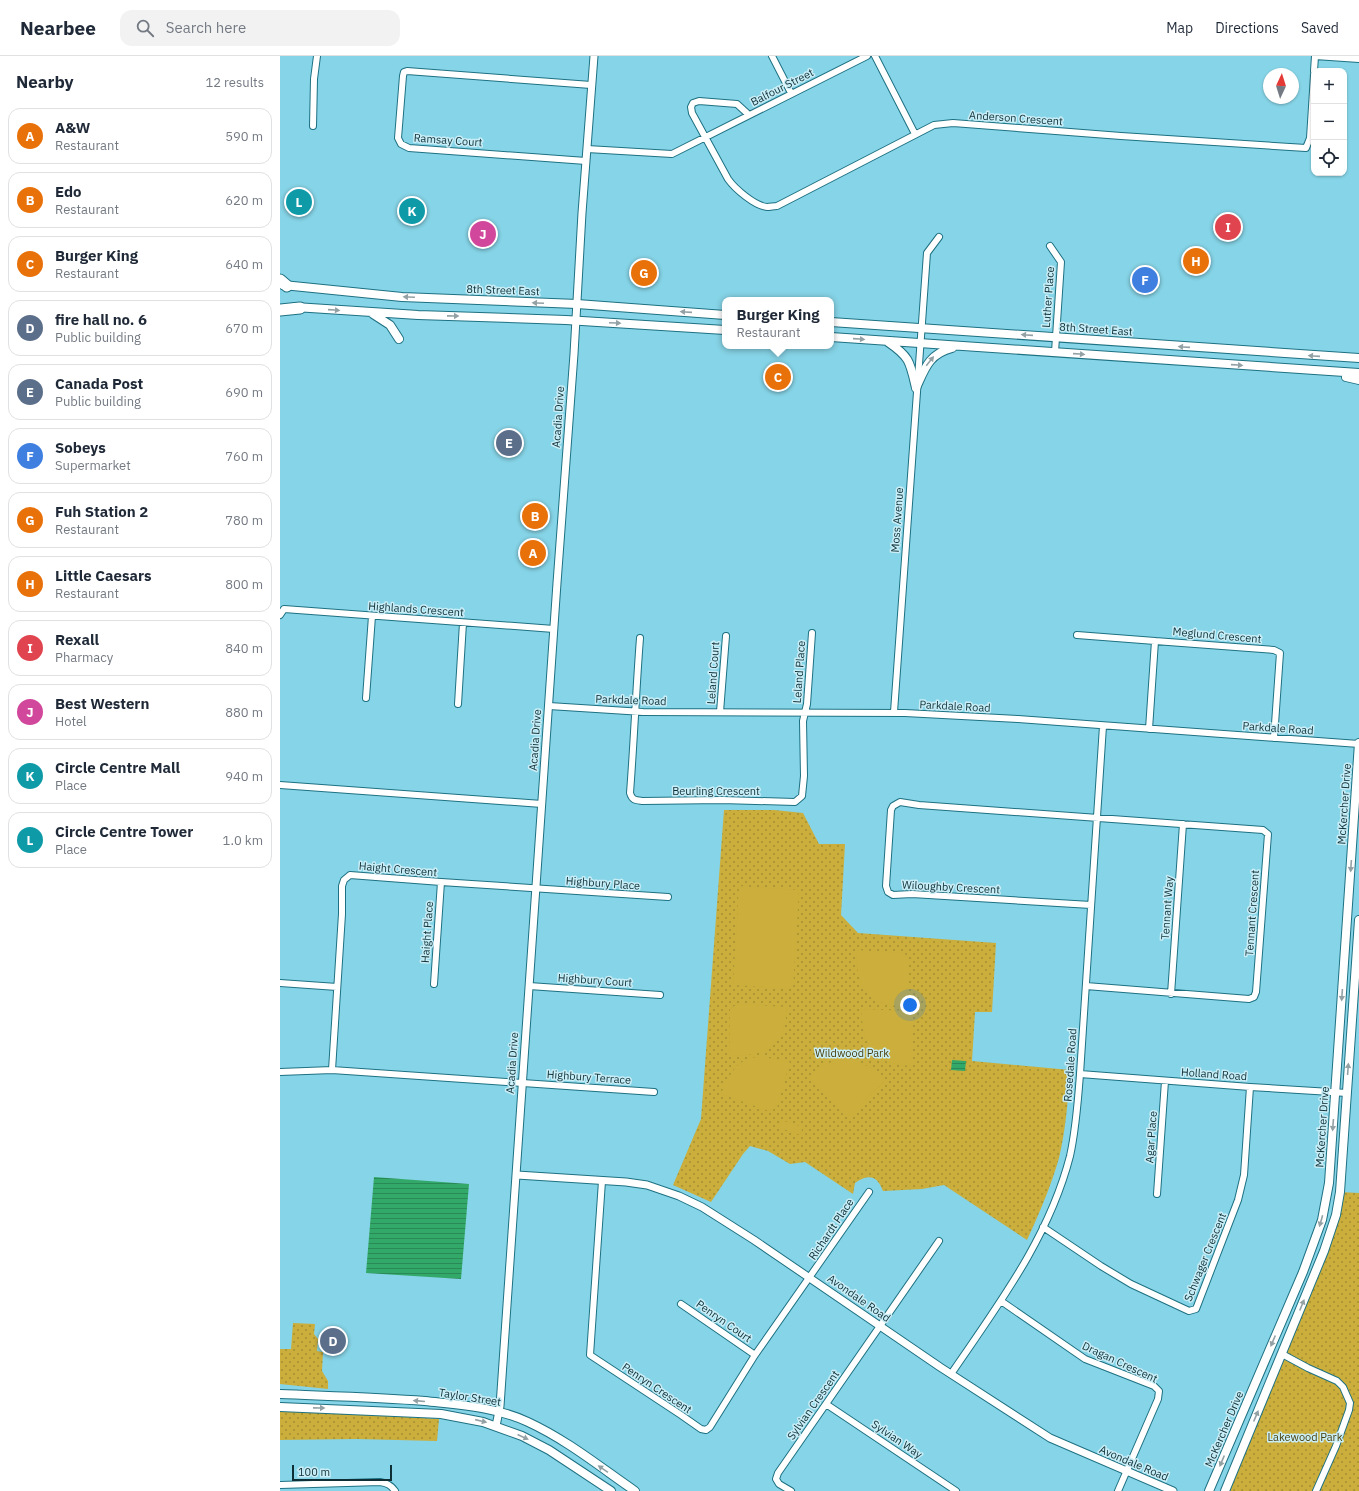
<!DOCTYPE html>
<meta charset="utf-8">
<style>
body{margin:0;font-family:"IBM Plex Sans",sans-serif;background:#f2f2f3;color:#1f2937}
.controls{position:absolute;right:12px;top:12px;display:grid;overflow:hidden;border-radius:8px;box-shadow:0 1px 3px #0004}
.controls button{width:36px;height:36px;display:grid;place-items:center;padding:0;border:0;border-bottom:1px solid #e0e1e3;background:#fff;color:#1f2937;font:20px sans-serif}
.compass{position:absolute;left:983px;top:12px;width:36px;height:36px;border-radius:50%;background:#fff;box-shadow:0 1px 3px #0004;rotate:4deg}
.scale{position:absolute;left:12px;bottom:10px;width:100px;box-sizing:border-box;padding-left:4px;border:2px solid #0e2f36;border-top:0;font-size:11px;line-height:14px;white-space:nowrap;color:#0e2f36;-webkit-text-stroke:3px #c9eef7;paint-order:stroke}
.you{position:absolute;left:630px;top:949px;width:14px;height:14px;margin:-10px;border:3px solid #fff;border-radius:50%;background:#1a73e8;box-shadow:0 0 0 6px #1a73e833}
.badge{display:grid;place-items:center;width:26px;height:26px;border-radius:50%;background:#bc3208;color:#fff;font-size:13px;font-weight:700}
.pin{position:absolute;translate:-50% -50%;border:2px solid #fff;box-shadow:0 1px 4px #0006}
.popup{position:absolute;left:442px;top:241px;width:112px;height:52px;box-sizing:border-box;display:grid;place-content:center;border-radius:8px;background:#fff;filter:drop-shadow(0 1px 3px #0005);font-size:13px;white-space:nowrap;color:#747a83}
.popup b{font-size:15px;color:#1f2937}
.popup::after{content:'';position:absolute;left:50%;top:100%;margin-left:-8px;border:8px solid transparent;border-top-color:#fff}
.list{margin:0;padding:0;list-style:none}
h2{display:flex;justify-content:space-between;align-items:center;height:52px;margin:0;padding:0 16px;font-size:17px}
h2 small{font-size:13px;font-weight:400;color:#747a83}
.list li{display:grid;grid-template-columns:26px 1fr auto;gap:12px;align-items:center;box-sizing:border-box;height:56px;margin:0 8px 8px;padding:0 8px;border:1px solid #e0e1e3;border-radius:12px}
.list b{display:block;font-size:15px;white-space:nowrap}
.list p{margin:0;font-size:13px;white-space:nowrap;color:#747a83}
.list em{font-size:13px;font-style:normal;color:#747a83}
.icon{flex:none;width:22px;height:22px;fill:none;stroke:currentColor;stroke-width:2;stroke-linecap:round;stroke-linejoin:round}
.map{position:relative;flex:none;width:1079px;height:1435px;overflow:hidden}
header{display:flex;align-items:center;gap:24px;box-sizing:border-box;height:56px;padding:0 20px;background:#fff;border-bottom:1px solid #e0e1e3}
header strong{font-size:19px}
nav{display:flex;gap:22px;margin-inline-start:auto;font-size:14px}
.search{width:280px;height:36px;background:#f2f2f3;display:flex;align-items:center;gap:10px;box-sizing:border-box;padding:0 14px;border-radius:12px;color:#747a83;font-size:15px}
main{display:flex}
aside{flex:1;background:#fff}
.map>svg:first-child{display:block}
.park{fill:url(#park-dots)}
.pitch{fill:#cbae3b}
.water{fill:url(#water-rules)}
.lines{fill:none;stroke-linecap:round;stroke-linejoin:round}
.minor-casing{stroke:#1d7182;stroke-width:8}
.tertiary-casing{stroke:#1d7182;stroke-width:9}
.secondary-casing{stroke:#1d7182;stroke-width:10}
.motorway-casing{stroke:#1d7182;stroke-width:13}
.minor{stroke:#fff;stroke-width:6}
.tertiary{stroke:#fff;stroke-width:7}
.secondary{stroke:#fff;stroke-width:8}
.motorway{stroke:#fff;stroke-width:11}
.oneway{fill:#93a1a5}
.labels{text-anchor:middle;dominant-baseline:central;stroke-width:3;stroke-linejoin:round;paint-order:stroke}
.street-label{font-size:11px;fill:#0e2f36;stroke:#c9eef7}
.park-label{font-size:11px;fill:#4a3e0a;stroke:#c9eef7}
</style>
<header>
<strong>Nearbee</strong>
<div class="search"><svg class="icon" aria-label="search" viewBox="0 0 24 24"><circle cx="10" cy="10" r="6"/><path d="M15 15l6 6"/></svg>Search here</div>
<nav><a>Map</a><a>Directions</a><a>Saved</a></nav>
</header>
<main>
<aside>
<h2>Nearby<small>12 results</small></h2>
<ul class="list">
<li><span class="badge" style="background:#e8710a">A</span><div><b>A&amp;W</b><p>Restaurant</p></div><em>590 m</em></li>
<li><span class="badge" style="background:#e8710a">B</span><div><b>Edo</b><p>Restaurant</p></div><em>620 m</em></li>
<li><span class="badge" style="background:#e8710a">C</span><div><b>Burger King</b><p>Restaurant</p></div><em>640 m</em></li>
<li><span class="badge" style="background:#5c6f8a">D</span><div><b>fire hall no. 6</b><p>Public building</p></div><em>670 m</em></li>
<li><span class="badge" style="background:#5c6f8a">E</span><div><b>Canada Post</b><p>Public building</p></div><em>690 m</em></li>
<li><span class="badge" style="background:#3f7fe0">F</span><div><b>Sobeys</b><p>Supermarket</p></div><em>760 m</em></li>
<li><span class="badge" style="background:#e8710a">G</span><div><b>Fuh Station 2</b><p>Restaurant</p></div><em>780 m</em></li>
<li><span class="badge" style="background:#e8710a">H</span><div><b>Little Caesars</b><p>Restaurant</p></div><em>800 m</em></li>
<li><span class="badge" style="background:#e0444e">I</span><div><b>Rexall</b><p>Pharmacy</p></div><em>840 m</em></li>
<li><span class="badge" style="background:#d1479c">J</span><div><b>Best Western</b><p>Hotel</p></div><em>880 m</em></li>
<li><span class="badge" style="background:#0f9aa8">K</span><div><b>Circle Centre Mall</b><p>Place</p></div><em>940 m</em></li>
<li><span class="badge" style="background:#0f9aa8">L</span><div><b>Circle Centre Tower</b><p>Place</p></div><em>1.0 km</em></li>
</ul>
</aside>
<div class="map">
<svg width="1079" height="1435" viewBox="0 0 1079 1435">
<defs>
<pattern id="park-dots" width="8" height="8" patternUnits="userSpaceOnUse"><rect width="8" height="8" fill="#cbae3b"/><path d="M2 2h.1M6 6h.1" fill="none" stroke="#a38e32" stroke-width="1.8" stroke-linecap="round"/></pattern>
<pattern id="water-rules" width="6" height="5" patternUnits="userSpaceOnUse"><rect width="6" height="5" fill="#33a969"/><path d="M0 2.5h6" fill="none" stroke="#2a8a57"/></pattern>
</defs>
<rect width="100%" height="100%" fill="#86d4e7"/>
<path class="park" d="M444,754H494L523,757L539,788H565L561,859L578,877L716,887L712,956H695L692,1005L790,1014C788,1043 786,1073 779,1102C771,1130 759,1158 747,1184L664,1129L642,1133L603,1135C597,1119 588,1118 575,1127L573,1138L525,1106L510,1108L488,1095L470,1090L463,1098L431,1146L393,1129L421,1063Z
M1060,1136L1079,1137V1435H945L1044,1195Z
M13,1267L35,1268L34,1278L38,1283L37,1295L43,1296L42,1315L48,1325V1333L0,1328V1293H11Z
M0,1355L40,1356L159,1363L157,1385L76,1383L0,1384Z"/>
<path class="pitch" d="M459,830L519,834L513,933L453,929Z
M576,894L624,897L629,902L627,951C585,949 577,932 576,894Z
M457,948L507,951C505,992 487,1000 449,1000L450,953Z
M581,953L629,955L633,959V1010C591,1008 584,992 581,953Z
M483,1001L510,1006L497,1052L489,1055L441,1038C446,1025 455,1006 470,1002C474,1001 479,1001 483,1001Z
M560,1002C579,1002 591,1012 605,1024L571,1059L563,1058L529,1021L538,1012Z
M501,1064L523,1071L520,1079L498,1071Z"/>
<path class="water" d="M672,1004L686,1005L685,1015L671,1014Z
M94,1121L189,1128L181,1223L86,1217Z"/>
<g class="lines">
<defs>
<path id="minor" d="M492,0L511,37
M595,0L635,78
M1035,0L1079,3
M1034,15L1035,0
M469,59L457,48L419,45L413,47L411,51L412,57L448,123C455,133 475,150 487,151C490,151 494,150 497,150L654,69L673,67L841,80L1026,92L1030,82L1034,19
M33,70L34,23L37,0
M307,93L392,98L587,0
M306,105L129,92L121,88L118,82L123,20L124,16L127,15L311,29
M770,190L781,206L775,296
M0,559L4,553L274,573
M797,579L875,585
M360,582C356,634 354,685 350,737C352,744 355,744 362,745L442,744L515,746L522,740L524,720L523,665L527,648L532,577
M86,642L92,560
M178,648L183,567
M269,650L363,656L625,657L738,663L1079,688
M440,656L446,580
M614,656L647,197L659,181
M869,673L875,585L994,594L1000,597L994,682
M0,729L262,748
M0,927L57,931
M154,928L161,826
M249,930L380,939
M806,930L969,943L974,941L976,936L988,778L983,774L639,749L620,746L613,750L611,754L606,830L608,836L613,839L632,838L811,849
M891,938L903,768
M0,1016L52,1014
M800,1018L970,1031L1067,1037
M374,1036L52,1014L62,858V830L64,824L70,819L161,826L388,841
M322,1125L310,1299L401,1359L421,1373L426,1374L430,1371L475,1299L589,1136
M877,1138L885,1025
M763,1171L821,1210L851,1228L909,1255L916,1253L958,1144L964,1119L970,1031
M721,1245L805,1303L874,1330L879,1335L878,1343L838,1435
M401,1248L475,1299
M1002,1298L1028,1312L1057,1325L1063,1331L1070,1347L1069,1354L1056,1390L1036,1435
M671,1318C718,1249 769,1182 790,1100C796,1073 798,1045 800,1018L823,670
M546,1348L676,1435
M0,1429L100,1426C107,1427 111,1429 115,1435
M511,1435L499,1428L496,1423L498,1417L659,1185"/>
<path id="tertiary" d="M237,1119L346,1126L367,1129L399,1140L422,1151L474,1184L660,1311L770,1382L893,1435
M216,1370L220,1350L277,527L294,298L302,157L314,0"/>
<path id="secondary" d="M3,229L122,241L297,248L445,259
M15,251L138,259L286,264L445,274
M93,258L110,269L119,283
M551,266L1079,302
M551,281L1079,317
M608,286C630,301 630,306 636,332
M1066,321L1079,324
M636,332C645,312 649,298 672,292
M0,1338C48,1340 97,1341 145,1345C180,1349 216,1351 248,1366C287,1384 320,1411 355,1435
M0,1351L161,1358L203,1366L242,1380L269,1394L331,1435
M929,1435L1023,1216L1042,1164L1049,1127L1079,687
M945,1435L1044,1195L1056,1159L1060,1136L1079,864"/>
<path id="motorway" d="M0,224L7,230
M0,254L20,252"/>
</defs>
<use href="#minor" class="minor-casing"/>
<use href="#tertiary" class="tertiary-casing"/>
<use href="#secondary" class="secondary-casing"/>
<use href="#motorway" class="motorway-casing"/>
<use href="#minor" class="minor"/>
<use href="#tertiary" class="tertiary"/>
<use href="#secondary" class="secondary"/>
<use href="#motorway" class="motorway"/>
</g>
<defs><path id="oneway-solid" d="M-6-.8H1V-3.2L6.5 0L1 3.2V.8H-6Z"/></defs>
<g class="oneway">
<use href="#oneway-solid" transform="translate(129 241) rotate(-177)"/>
<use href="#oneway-solid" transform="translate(258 247) rotate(-178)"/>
<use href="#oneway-solid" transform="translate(54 254) rotate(4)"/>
<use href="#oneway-solid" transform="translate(406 256) rotate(-176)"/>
<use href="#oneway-solid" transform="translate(173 260) rotate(1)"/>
<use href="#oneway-solid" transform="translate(335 267) rotate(3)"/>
<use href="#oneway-solid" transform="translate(747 279) rotate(-176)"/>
<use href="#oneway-solid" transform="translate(579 283) rotate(4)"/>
<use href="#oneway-solid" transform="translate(904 291) rotate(-176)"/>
<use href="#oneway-solid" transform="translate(799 298) rotate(4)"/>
<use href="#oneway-solid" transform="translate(1034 300) rotate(-176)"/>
<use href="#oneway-solid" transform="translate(650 305) rotate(-51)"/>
<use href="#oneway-solid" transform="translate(957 309) rotate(4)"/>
<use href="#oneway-solid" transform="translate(1071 810) rotate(94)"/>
<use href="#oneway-solid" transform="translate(1062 939) rotate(94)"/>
<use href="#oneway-solid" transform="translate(1068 1013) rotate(-86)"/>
<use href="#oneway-solid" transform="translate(1053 1069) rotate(94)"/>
<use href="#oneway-solid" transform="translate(1041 1165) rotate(106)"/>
<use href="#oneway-solid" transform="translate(1022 1249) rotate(-68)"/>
<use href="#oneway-solid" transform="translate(993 1285) rotate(113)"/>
<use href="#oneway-solid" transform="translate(139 1345) rotate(-175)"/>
<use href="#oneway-solid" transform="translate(39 1352) rotate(1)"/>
<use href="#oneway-solid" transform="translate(976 1360) rotate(-67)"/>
<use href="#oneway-solid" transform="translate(201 1365) rotate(13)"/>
<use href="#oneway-solid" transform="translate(243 1381) rotate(25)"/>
<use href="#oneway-solid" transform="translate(942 1405) rotate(113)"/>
<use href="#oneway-solid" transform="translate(323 1413) rotate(-146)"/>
</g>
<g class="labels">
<g class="street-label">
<text transform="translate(502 31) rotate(-27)">Balfour Street</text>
<text transform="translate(736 62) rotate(4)">Anderson Crescent</text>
<text transform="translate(168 84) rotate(4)">Ramsay Court</text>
<text transform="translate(223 234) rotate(2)">8th Street East</text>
<text transform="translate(768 241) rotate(-86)">Luther Place</text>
<text transform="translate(816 273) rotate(4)">8th Street East</text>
<text transform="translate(278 361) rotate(-86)">Acadia Drive</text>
<text transform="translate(617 464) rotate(-86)">Moss Avenue</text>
<text transform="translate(136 553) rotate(4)">Highlands Crescent</text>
<text transform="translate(937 579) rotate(5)">Meglund Crescent</text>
<text transform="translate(519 616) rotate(-86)">Leland Place</text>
<text transform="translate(433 617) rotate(-86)">Leland Court</text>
<text transform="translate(351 644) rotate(2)">Parkdale Road</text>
<text transform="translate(675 650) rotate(3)">Parkdale Road</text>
<text transform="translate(998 672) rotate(4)">Parkdale Road</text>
<text transform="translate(255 684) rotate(-86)">Acadia Drive</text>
<text x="436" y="735">Beurling Crescent</text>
<text transform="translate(1064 748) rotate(-86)">McKercher Drive</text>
<text transform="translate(118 813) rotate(5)">Haight Crescent</text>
<text transform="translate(323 827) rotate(4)">Highbury Place</text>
<text transform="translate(671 831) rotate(3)">Wiloughby Crescent</text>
<text transform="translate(887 852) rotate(-86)">Tennant Way</text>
<text transform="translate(972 857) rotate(-86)">Tennant Crescent</text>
<text transform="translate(147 876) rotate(-86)">Haight Place</text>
<text transform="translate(315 924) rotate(4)">Highbury Court</text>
<text transform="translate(232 1007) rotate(-86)">Acadia Drive</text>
<text transform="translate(790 1009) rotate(-86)">Rosedale Road</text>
<text transform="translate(934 1018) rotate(4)">Holland Road</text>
<text transform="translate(309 1021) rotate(4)">Highbury Terrace</text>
<text transform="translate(1042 1071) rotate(-86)">McKercher Drive</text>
<text transform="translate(871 1081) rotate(-86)">Agar Place</text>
<text transform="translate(551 1173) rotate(-56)">Richardt Place</text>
<text transform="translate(925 1201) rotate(-68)">Schwager Crescent</text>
<text transform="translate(579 1242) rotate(35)">Avondale Road</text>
<text transform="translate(444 1265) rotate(35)">Penryn Court</text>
<text transform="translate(840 1306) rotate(25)">Dragan Crescent</text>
<text transform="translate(377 1332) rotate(34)">Penryn Crescent</text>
<text transform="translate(190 1341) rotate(9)">Taylor Street</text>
<text transform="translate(533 1349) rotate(-55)">Sylvian Crescent</text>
<text transform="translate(944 1373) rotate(-67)">McKercher Drive</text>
<text transform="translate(617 1383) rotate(34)">Sylvian Way</text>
<text transform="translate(854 1407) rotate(23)">Avondale Road</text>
</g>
<g class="park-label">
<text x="572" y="997">Wildwood Park</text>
<text x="1025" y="1381">Lakewood Park</text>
</g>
</g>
</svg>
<div class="controls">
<button>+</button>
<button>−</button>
<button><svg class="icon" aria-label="locate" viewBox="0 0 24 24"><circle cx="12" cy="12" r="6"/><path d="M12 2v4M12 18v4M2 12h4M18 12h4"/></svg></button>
</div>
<svg class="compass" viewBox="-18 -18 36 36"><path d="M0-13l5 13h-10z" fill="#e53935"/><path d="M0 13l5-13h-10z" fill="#747a83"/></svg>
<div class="scale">100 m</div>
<div class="you"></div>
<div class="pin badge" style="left:253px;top:497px;background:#e8710a">A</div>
<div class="pin badge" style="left:255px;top:460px;background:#e8710a">B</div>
<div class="pin badge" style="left:498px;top:321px;background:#e8710a">C</div>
<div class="popup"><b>Burger King</b>Restaurant</div>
<div class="pin badge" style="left:53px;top:1285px;background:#5c6f8a">D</div>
<div class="pin badge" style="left:229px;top:387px;background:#5c6f8a">E</div>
<div class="pin badge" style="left:865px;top:224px;background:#3f7fe0">F</div>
<div class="pin badge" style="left:364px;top:217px;background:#e8710a">G</div>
<div class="pin badge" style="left:916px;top:205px;background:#e8710a">H</div>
<div class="pin badge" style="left:948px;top:171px;background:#e0444e">I</div>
<div class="pin badge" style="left:203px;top:178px;background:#d1479c">J</div>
<div class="pin badge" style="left:132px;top:155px;background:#0f9aa8">K</div>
<div class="pin badge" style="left:19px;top:146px;background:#0f9aa8">L</div>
</div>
</main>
